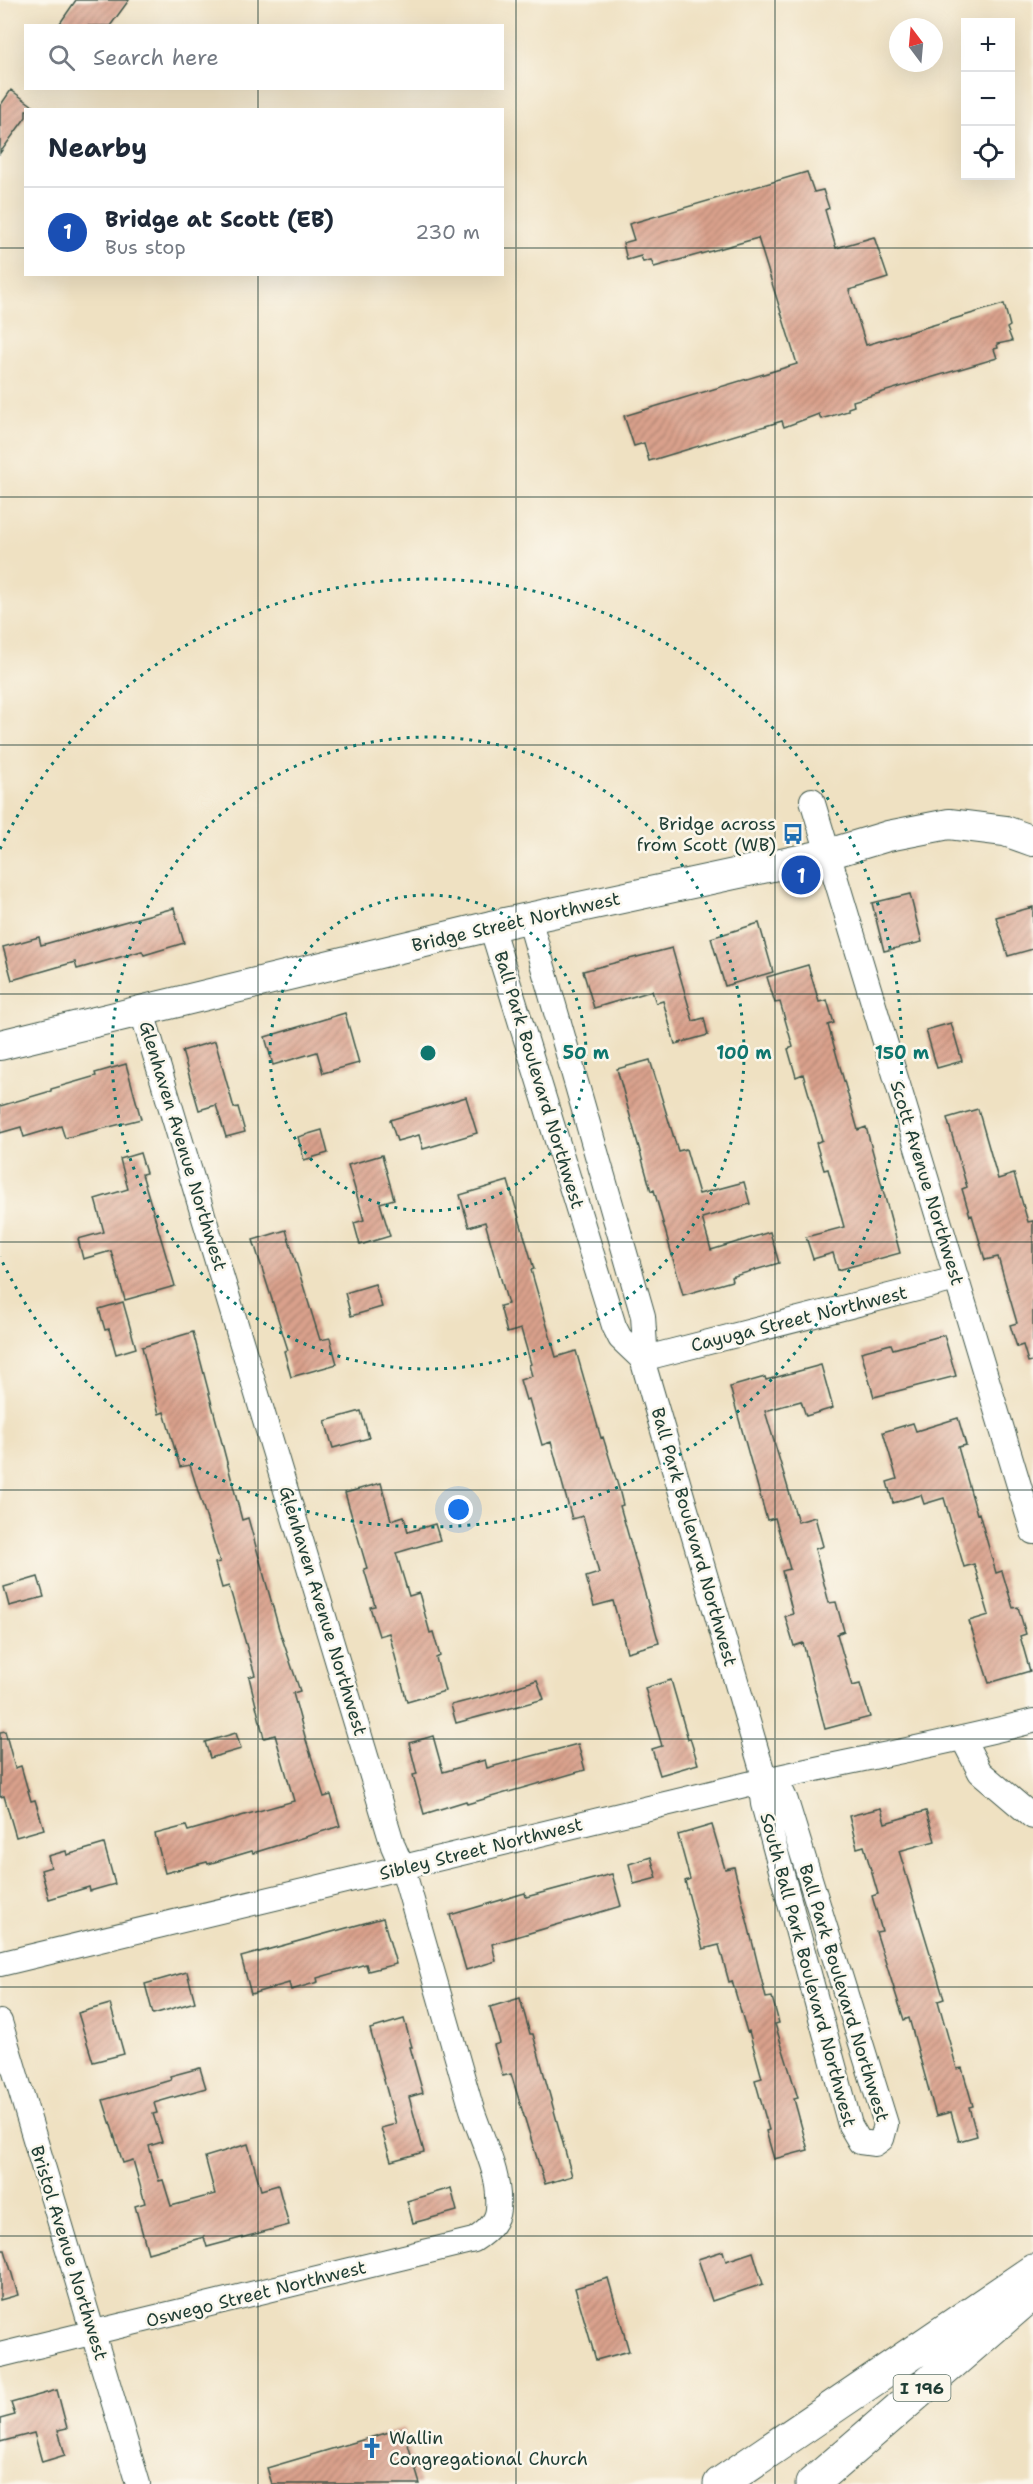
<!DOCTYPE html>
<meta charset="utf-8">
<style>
body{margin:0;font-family:"Shantell Sans",sans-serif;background:#f6f6f7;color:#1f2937}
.controls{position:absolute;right:18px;top:18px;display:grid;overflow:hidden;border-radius:0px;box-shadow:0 6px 24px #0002}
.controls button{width:54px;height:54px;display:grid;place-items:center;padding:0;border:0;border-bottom:2px solid #e0e1e3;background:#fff;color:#1f2937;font:30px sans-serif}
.compass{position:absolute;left:889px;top:18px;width:54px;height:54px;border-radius:50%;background:#fff;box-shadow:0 6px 24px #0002;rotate:344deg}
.you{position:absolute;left:459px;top:1510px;width:21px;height:21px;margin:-15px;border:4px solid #fff;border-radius:50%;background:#1a73e8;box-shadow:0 0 0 9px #1a73e833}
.badge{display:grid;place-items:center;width:39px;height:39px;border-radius:50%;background:#db2777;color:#fff;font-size:20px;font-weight:700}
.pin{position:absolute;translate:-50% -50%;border:3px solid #fff;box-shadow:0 2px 6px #0006}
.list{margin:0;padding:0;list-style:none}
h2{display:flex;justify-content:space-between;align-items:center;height:78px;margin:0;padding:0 24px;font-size:26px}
h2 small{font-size:20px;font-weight:400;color:#747a83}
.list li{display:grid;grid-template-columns:39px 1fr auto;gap:18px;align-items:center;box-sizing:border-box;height:90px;padding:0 24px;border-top:2px solid #e0e1e3}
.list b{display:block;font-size:22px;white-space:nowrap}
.list p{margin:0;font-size:20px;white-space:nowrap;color:#747a83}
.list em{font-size:20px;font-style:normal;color:#747a83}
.icon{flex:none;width:33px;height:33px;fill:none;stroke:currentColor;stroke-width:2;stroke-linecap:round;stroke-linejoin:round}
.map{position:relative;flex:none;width:1033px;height:2484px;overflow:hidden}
.search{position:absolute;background:#fff;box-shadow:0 6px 24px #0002;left:24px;top:24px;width:480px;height:66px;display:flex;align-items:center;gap:15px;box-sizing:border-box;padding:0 21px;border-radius:0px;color:#747a83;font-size:22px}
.panel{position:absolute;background:#fff;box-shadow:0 6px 24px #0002;left:24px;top:108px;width:480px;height:168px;border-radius:0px}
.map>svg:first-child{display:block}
.building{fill:url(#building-hatch)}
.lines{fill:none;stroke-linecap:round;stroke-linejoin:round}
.minor-casing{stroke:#3e5649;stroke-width:26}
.major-casing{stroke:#3e5649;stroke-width:32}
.highway-casing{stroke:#3e5649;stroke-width:35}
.minor{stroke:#fff;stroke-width:24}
.major{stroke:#fff;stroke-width:30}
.highway{stroke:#fff;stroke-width:33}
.grid{fill:none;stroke:#1f3d34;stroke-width:1.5;stroke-opacity:0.55}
.ring{fill:none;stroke:#0f766e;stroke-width:3;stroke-dasharray:3 6}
.labels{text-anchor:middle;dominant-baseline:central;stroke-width:5;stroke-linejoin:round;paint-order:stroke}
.shield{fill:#fbf7ec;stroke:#61756b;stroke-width:1.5}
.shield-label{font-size:16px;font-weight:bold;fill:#1f3d34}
.poi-label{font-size:18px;fill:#1f3d34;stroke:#fbf7ec;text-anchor:end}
.street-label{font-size:18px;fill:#1f3d34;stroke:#fbf7ec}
.centre{fill:#0f766e;stroke:#fbf7ec;stroke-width:3}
.ring-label{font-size:18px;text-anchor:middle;font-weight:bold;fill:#0f766e;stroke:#fbf7ec;stroke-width:5;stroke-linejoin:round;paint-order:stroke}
</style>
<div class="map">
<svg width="1033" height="2484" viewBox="0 0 1033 2484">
<defs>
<pattern id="building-hatch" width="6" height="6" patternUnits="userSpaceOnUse" patternTransform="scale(1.5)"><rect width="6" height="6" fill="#daa18c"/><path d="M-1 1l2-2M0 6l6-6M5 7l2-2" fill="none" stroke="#b08473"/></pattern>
</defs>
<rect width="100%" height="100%" fill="#fbf7ec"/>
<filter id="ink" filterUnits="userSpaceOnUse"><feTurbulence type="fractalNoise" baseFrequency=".0167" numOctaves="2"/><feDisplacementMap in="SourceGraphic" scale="12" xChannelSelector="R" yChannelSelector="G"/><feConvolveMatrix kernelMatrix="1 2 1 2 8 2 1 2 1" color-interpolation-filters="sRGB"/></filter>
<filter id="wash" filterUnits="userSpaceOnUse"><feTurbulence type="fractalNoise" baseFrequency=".008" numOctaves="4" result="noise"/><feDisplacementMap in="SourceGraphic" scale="24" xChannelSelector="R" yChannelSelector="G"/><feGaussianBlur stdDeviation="1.35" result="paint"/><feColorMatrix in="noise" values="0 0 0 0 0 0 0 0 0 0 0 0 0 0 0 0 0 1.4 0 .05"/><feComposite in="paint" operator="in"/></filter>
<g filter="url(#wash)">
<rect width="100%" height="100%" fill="#efe1c2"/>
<g id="blocks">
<path class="building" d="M76,0H129L110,26H58Z
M11,90L33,106L31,110H26V117L0,153V106Z
M807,172L814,192L823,190L829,208L825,210L836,248L874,237L888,278L849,290L866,345L1004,304L1010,326L1007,328L1012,341L997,344L998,348L994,349L997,358L853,401L854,406L848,408V411L821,419L819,414L784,427L782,421L649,461L644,443L634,446L624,416L797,364L758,238L654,267L651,260L643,262L641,256L627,260L623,243L634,240L629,224Z
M910,894L922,942L884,951L872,903Z
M1033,907V949L1008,956L996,917Z
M174,908L184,943L144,955L142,951L77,969L75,962L12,980L3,947L39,937L41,945Z
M759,923L773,972L725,986L711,938Z
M672,948L693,1021L704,1018L708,1035L675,1044L663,1001L656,1003L652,991L594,1008L583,971Z
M808,965L819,1002L827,1000L834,1023L828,1025L858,1130L866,1127L900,1253L838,1270L833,1253L813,1259L806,1237L844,1227L828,1169L824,1170L816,1143L822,1140L803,1074L796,1077L788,1049L793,1047L780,1002L775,1003L767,977Z
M345,1013L359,1063L323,1073L317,1052L273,1065L265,1037Z
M951,1023L962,1061L937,1068L926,1030Z
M215,1041L234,1108L238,1107L245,1132L226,1137L216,1105L199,1110L182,1051Z
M650,1060L678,1151L686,1149L699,1194L744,1182L750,1204L702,1218L711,1250L770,1232L779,1263L731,1277L732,1281L683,1295L654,1190L651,1191L617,1069Z
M126,1064L141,1119L65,1138L61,1126L24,1137L21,1127L0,1133V1106L51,1091V1089L96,1076L95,1073Z
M466,1097L477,1133L423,1149L419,1135L397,1141L390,1120Z
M978,1109L998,1179L1014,1174L1028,1222L1033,1221V1361L1028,1362L1023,1345L1017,1347L1010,1325L1017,1323L998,1257L985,1260L972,1215L970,1216L962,1189L967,1187L947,1118Z
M322,1130L328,1153L304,1160L298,1137Z
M140,1153L146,1173L142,1174L175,1286L125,1300L111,1251L83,1259L78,1239L104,1232L95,1199L128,1189L120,1159Z
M382,1155L394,1199L380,1203L390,1236L360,1245L354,1223L364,1220L348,1165Z
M508,1181L534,1269L531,1270L556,1357L576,1351L601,1438L603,1437L619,1489L623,1505L620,1506L659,1643L627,1652L613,1601L594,1606L586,1577L599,1573L583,1516L572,1519L551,1442L542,1445L529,1399L526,1400L520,1380L532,1376L529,1365L531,1364L521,1329L507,1333L500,1306L508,1304L485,1222L469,1227L460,1195Z
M286,1230L320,1340L330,1338L337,1364L291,1377L284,1351L288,1350L253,1240Z
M375,1284L382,1307L351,1316L345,1293Z
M123,1302L136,1348L116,1354L109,1329L105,1330L99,1309Z
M193,1332L242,1520L248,1518L279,1629L300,1691L293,1693L306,1740L324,1797L331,1795L340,1826L253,1853L252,1851L208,1864L207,1862L165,1873L155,1834L186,1826L188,1831L294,1801L275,1735L264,1738L249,1677L255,1675L229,1586L222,1588L215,1563L220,1562L190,1465L180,1467L164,1412L159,1414L142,1347Z
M944,1335L956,1376L874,1397L861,1352L891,1344L893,1349Z
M821,1365L833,1408L806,1416L801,1401L765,1411L798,1522L815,1517L823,1546L815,1549L829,1603L836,1602L844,1631L837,1634L852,1686L860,1684L870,1717L825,1729L803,1643L794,1646L785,1616L793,1614L782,1571L790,1569L775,1518L767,1520L730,1387L765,1377L766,1380Z
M361,1411L369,1438L333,1448L325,1421Z
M958,1418L966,1445L958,1447L977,1514L979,1513L996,1573L1002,1571L1013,1608L1018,1607L1026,1634L1020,1636L1030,1671L989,1683L969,1621L989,1615L974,1564L964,1567L944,1498L924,1504L921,1495L893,1503L887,1482L897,1479L883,1432L913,1423L916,1431Z
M381,1483L391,1520L404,1516L408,1532L435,1524L440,1540L396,1553L409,1596L419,1593L430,1633L433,1632L440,1656L436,1658L445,1691L407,1702L389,1633L379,1636L370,1607L375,1606L364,1569L367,1568L345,1493Z
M38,1577L44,1597L9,1606L4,1587Z
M537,1680L544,1699L456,1723L451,1705L494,1694Z
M671,1680L688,1739L690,1738L698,1764L660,1775L652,1749L662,1746L645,1688Z
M5,1731L15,1768L21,1766L31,1801L35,1800L44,1829L16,1837L4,1796L0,1797V1732Z
M236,1733L241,1749L210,1758L205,1742Z
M433,1736L443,1772L485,1760L487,1768L578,1744L585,1770L467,1804L466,1801L424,1814L413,1775L417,1774L409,1743Z
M881,1808L885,1823L926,1811L935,1841L899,1851L944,1999L938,2001L957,2069L962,2068L973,2106L969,2107L977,2136L959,2141L951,2112L936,2116L909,2018L904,2020L876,1932L882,1931L872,1896L878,1894L864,1846L857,1848L849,1816Z
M712,1825L725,1869L734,1867L766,1998L772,1997L779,2023L775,2024L798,2098L794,2099L808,2150L774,2159L766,2131L769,2130L755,2080L762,2078L749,2031L747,2032L732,1981L729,1982L719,1945L703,1949L685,1881L690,1879L678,1835Z
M104,1844L115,1884L90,1891L89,1887L49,1899L41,1870L51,1867L48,1856L66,1851L67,1855Z
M651,1857L657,1878L634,1884L629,1864Z
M612,1874L621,1906L492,1944L496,1961L466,1970L450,1915L525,1893L526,1897Z
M383,1918L396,1964L368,1971L366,1964L317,1978L318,1982L291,1990L289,1983L251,1994L241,1957Z
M187,1972L195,2002L153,2014L145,1984Z
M520,1998L530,2034H533L572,2176L545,2184L511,2074L503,2076L494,2045L500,2043L490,2007Z
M110,2004L124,2054L93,2062L78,2013Z
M404,2019L412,2047H410L423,2093L409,2097L424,2152L391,2161L381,2128L396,2124L370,2029Z
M200,2068L206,2088L154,2103L157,2113L153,2114L162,2142L149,2146L159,2181L163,2180L171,2206L215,2194L205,2157L248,2144L261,2190L278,2185L289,2225L207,2247L204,2237L148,2253L135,2206L145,2203L133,2160L123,2163L103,2100L171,2080L170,2076Z
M451,2188L457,2211L413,2223L407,2201Z
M0,2250H5L18,2295L0,2300Z
M723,2251L726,2261L753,2252L763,2284L712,2301L698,2259Z
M608,2278L629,2351L596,2360L575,2288Z
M57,2390L67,2428L58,2430L65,2455L42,2462L34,2433L0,2442V2419L15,2415L11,2403Z
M403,2428L420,2484H272L267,2468Z"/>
</g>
</g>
<g filter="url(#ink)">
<use href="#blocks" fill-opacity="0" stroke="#3e5649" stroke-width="1.5"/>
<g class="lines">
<defs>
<path id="minor" d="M812,800L1033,1532
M529,918L643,1316L645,1346L642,1359
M491,926L614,1326L620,1338L642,1359L765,1780L781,1790L786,1801L886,2124L882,2139L875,2144L860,2142L850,2125L763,1804L761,1788L765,1780
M642,1359L956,1279
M963,1739L980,1772L1033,1817
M0,1964L765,1780C854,1760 944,1744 1033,1721
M0,2022L138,2484
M0,2355L474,2240C485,2233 497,2223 498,2209C501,2171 480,2138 470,2103C447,2025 425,1947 403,1869L393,1846L142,1012"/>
<path id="major" d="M0,1045L491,926L828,854L888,836L949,824L1005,831L1033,841"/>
<path id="highway" d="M720,2484L1033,2271
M812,2484L1033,2293"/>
</defs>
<use href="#minor" class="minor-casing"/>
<use href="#major" class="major-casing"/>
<use href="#highway" class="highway-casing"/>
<use href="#minor" class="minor"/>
<use href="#major" class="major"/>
<use href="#highway" class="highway"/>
</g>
</g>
<path class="grid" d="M258,0V26M516,0V2484M775,0V2484M258,88V110M0,248H26M502,248H1033M258,274V2484M0,497H1033M0,745H1033M0,994H1033M0,1242H1033M0,1490H1033M0,1739H1033M0,1987H1033M0,2236H1033"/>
<g class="ring">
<circle cx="428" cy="1053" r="158"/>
<circle cx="428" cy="1053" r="316"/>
<path d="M0 849A474 474 0 1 1 0 1257"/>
</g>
<defs>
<symbol id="bus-bare" viewBox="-9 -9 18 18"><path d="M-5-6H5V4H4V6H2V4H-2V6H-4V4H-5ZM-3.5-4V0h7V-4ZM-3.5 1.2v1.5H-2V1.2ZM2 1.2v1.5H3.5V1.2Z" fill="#1f6fb2" stroke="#fbf7ec" stroke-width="2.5" paint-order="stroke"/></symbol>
<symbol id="church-bare" viewBox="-9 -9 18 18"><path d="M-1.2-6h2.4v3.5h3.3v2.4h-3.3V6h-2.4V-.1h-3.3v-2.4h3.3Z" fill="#1f6fb2" stroke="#fbf7ec" stroke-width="2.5" paint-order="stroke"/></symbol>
</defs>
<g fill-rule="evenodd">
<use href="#bus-bare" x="778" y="819" width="30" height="30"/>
<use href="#church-bare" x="357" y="2433" width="30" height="30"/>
</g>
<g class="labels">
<rect class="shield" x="893.5" y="2375" width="57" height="26" rx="4.5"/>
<g class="shield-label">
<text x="922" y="2388">I 196</text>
</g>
<g class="poi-label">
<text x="776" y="824">Bridge across<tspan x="776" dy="21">from Scott (WB)</tspan></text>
<text x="389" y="2438" text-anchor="start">Wallin<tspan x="389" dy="21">Congregational Church</tspan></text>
</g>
<g class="street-label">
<text transform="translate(516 922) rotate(-13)">Bridge Street Northwest</text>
<text transform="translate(539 1080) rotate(73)">Ball Park Boulevard Northwest</text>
<text transform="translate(183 1146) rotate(73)">Glenhaven Avenue Northwest</text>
<text transform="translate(927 1183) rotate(73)">Scott Avenue Northwest</text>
<text transform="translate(799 1319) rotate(-14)">Cayuga Street Northwest</text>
<text transform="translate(694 1537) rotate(74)">Ball Park Boulevard Northwest</text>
<text transform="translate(323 1611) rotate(73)">Glenhaven Avenue Northwest</text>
<text transform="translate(481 1849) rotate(-14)">Sibley Street Northwest</text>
<text transform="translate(808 1970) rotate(75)">South Ball Park Boulevard Northwest</text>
<text transform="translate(844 1993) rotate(73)">Ball Park Boulevard Northwest</text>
<text transform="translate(69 2253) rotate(73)">Bristol Avenue Northwest</text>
<text transform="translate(256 2294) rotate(-14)">Oswego Street Northwest</text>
</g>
</g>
<circle cx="428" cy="1053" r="9" class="centre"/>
<g class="ring-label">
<text x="586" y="1059">50 m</text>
<text x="744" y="1059">100 m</text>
<text x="902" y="1059">150 m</text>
</g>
</svg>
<div class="controls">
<button>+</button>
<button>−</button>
<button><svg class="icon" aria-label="locate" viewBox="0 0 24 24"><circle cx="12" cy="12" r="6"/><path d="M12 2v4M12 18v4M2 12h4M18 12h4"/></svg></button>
</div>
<svg class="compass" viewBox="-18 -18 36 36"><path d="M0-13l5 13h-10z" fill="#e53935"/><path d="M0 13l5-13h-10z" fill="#747a83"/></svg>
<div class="you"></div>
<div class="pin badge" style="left:801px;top:875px;background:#1a4fb4">1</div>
<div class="search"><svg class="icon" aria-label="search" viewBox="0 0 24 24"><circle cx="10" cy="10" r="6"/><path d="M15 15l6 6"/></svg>Search here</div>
<section class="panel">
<h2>Nearby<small></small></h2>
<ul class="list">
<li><span class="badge" style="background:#1a4fb4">1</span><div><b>Bridge at Scott (EB)</b><p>Bus stop</p></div><em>230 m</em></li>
</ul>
</section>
</div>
